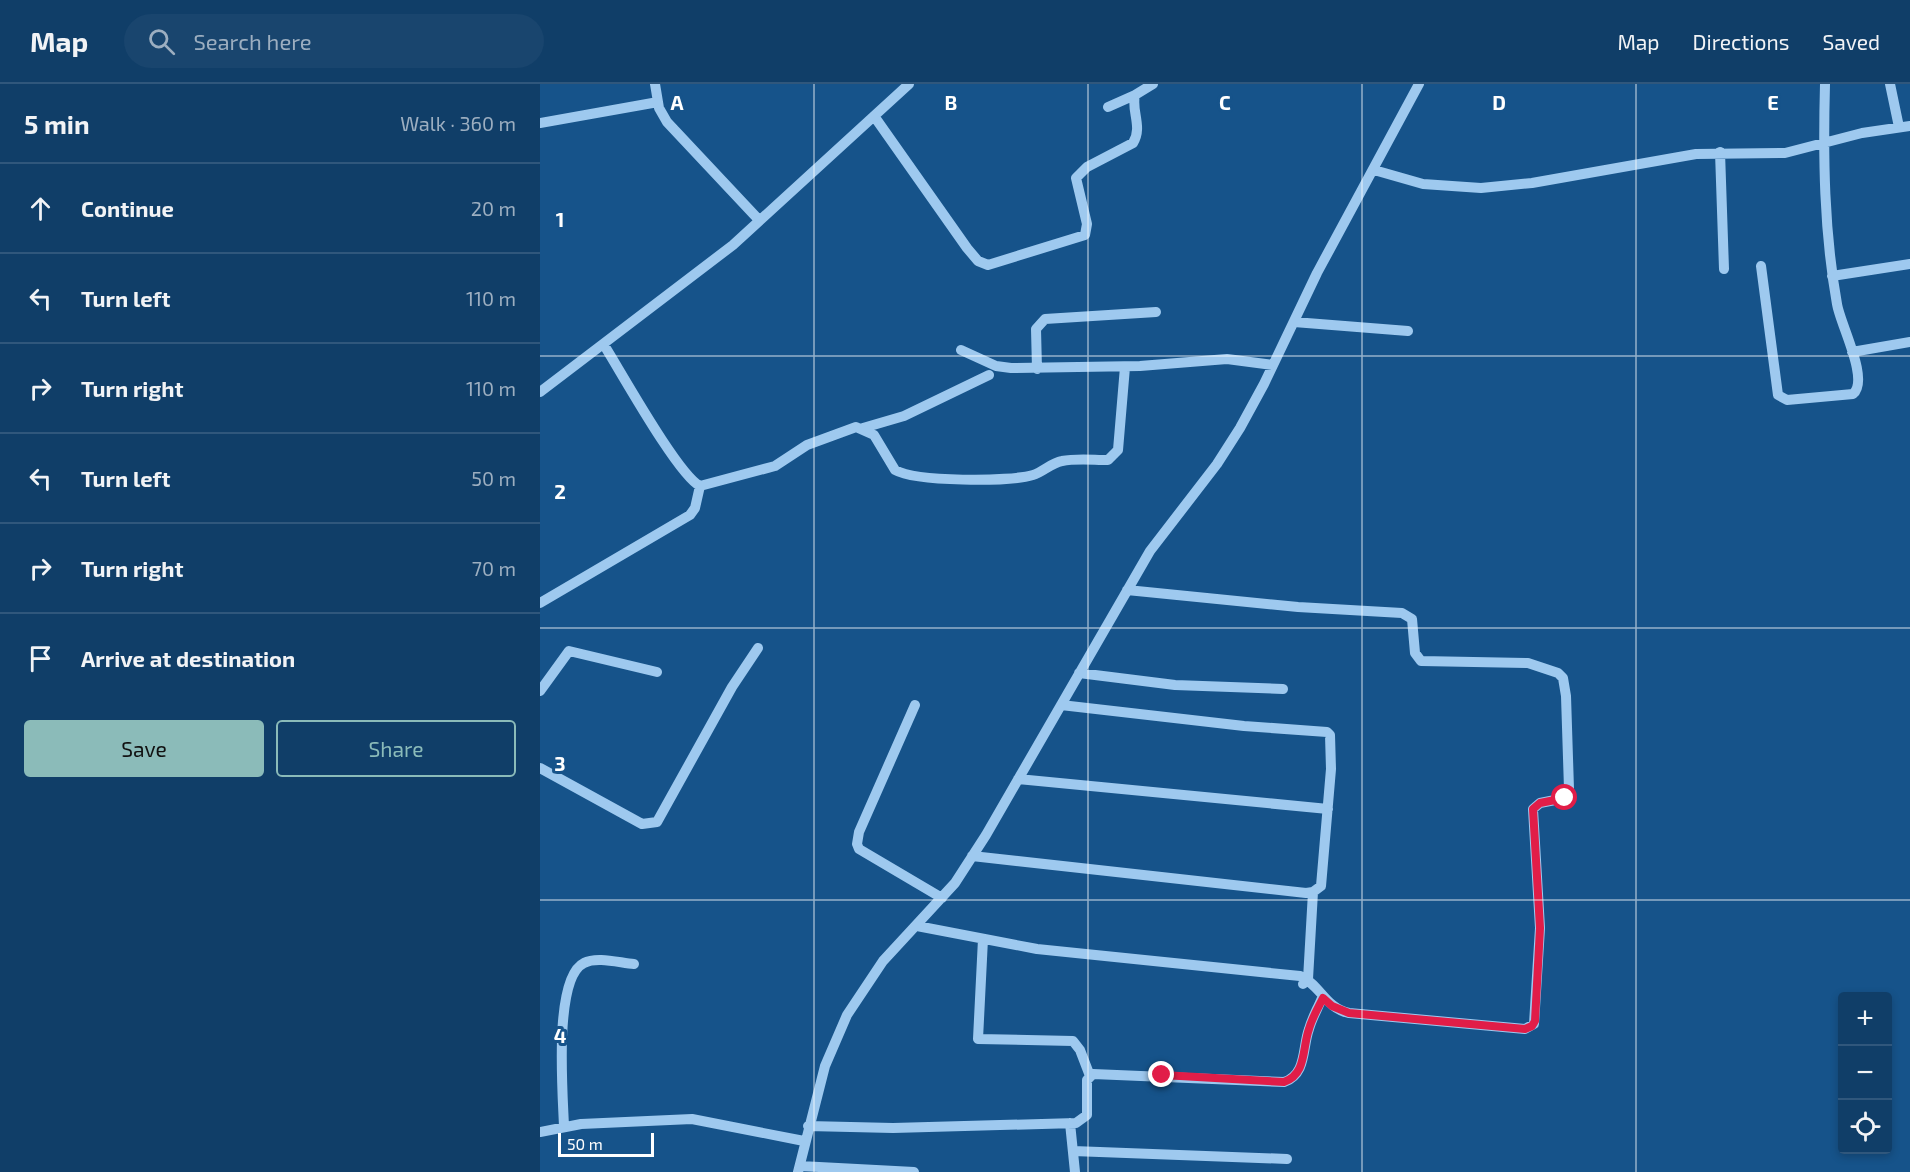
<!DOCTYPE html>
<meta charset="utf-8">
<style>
body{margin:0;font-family:"Exo 2",sans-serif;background:#19456e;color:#f1f3f6}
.controls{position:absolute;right:18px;bottom:18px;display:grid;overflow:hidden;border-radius:6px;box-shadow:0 3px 9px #0003}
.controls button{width:54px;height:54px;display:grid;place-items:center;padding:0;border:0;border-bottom:2px solid #30577c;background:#103e68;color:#f1f3f6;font:30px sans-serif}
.scale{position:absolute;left:18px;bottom:15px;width:96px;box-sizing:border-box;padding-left:6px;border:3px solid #fff;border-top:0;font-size:16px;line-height:21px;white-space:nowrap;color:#fff;-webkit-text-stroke:4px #16538a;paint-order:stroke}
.stop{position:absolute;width:18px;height:18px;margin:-14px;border:4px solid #e11d48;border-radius:50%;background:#fff}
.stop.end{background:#e11d48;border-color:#fff;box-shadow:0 2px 6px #0008}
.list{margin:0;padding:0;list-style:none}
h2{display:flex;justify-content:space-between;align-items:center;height:78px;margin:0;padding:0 24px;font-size:26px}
h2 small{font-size:20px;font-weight:400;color:#9caec0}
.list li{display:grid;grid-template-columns:39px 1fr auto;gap:18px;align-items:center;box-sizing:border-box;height:90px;padding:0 24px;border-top:2px solid #30577c}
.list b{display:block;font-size:22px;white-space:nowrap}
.list em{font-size:20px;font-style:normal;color:#9caec0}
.actions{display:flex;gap:12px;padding:18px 24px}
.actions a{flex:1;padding:14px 0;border:2px solid #8bbbb9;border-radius:6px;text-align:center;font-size:21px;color:#8bbbb9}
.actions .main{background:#8bbbb9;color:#111}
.icon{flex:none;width:33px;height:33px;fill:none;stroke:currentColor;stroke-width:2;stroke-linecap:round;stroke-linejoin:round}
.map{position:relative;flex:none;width:1370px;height:1088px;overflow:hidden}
header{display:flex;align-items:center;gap:36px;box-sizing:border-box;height:84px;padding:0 30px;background:#103e68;border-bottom:2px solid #30577c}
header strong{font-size:28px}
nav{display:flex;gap:33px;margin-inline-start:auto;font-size:21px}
.search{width:420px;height:54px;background:#19456e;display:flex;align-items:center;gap:15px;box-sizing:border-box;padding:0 21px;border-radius:33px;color:#9caec0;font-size:22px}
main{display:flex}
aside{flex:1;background:#103e68}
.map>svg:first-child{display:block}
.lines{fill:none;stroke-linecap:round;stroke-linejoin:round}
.minor{stroke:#9ec9ef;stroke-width:10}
.route{stroke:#e11d48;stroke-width:8}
.grid{fill:none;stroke:#fff;stroke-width:1.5;stroke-opacity:0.55}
.grid-label{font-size:20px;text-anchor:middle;font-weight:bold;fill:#fff;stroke:#16538a;stroke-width:6;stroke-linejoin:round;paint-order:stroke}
</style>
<header>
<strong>Map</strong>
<div class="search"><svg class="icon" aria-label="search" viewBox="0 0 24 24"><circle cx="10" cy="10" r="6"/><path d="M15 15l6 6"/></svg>Search here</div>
<nav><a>Map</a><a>Directions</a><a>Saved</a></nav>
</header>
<main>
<aside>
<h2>5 min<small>Walk · 360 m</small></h2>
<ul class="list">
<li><svg class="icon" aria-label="ahead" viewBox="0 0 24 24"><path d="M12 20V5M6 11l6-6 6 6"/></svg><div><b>Continue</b></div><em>20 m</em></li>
<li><svg class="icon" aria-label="left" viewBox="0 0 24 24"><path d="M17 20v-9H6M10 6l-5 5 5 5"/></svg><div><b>Turn left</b></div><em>110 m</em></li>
<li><svg class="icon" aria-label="right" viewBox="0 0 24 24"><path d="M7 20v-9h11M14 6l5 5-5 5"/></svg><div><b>Turn right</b></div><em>110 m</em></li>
<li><svg class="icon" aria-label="left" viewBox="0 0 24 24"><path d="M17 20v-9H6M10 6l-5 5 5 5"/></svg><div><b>Turn left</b></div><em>50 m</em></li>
<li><svg class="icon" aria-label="right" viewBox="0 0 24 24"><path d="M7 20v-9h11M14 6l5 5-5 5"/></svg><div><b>Turn right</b></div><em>70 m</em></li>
<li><svg class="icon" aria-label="arrive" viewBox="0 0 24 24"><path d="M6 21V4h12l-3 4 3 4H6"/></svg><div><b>Arrive at destination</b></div></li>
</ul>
<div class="actions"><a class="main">Save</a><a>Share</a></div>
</aside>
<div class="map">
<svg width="1370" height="1088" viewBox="0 0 1370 1088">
<rect width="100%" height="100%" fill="#16538a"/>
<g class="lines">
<path class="minor" d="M115,0L119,24L127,38L219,136
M1350,0L1359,43
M568,23L595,11
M334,32L427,164L438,177L448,181L545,151L547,140L536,94L547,83L593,59C603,43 591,27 595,11L613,0
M0,39L118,18
M1180,68L1184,185
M834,86L883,100L941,104L992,99L1156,70L1245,69L1322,49L1370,42
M1221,182L1238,311L1247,316L1313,310C1330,296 1300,240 1297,220C1284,147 1283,73 1285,0
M1292,192L1370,180
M754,238L868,247
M64,261C81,288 138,391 160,402L235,382L267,361L316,343L334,351L355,386C376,398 469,398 493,391C503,388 511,379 522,377C536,374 553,376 568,376L578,366L585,283
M421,266L456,282L471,284L600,282L687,275L733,281
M1312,268L1370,258
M497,285L496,245L505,235L616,228
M0,308L193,161L369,0
M323,344L364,332L449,291
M0,519L150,431L155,424L160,402
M539,589L635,601L743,605
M0,607L29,567L117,588
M375,621L319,748L317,760L319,765L402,814
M0,684L102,740L117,738L192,603L218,564
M478,695L788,725
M432,772L766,809L773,808L781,802L791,685L790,651L787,648L704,642L521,621
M377,842L497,865L760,892C780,900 785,924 809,929L985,945L994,940L1000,844L993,725L1000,719L1025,714L1029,705L1026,612L1023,594L1018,589L988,579L881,577L875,569L872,535L862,529L758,523L587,506
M443,855L438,955L533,957L540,966L550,992
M763,900L768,895L773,808
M530,1039L535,1088
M268,1042L353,1044L536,1039L547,1031V996L553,990L744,998C767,990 762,964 769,945C772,934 778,924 782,914
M24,1043C23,1011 13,894 44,879C57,872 80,879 94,880
M0,1048L41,1040L152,1035L264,1057
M533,1067L747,1075
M260,1082L374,1088
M258,1088L285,982L307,931L343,877L415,799L446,751L610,467L677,380L700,344L724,300L777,189L879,0"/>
</g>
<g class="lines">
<path class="route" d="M622,991L744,998C767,990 762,964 769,945C772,934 778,924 783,914L792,922L809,929L985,945L992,942L995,937L1000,844L993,725L1000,719L1025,714"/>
</g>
<path class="grid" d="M274,0V1088M548,0V1088M822,0V1088M1096,0V1088M0,272H1370M0,544H1370M0,816H1370"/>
<g class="grid-label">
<text x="137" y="26">A</text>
<text x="411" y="26">B</text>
<text x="685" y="26">C</text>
<text x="959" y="26">D</text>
<text x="1233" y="26">E</text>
<text x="20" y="143">1</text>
<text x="20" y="415">2</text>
<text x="20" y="687">3</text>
<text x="20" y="959">4</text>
</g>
</svg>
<div class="controls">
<button>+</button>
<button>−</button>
<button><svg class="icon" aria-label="locate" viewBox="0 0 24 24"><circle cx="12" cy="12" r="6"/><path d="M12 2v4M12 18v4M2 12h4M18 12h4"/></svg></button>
</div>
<div class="scale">50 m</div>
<div class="stop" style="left:1025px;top:714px"></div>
<div class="stop end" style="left:622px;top:991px"></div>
</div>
</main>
